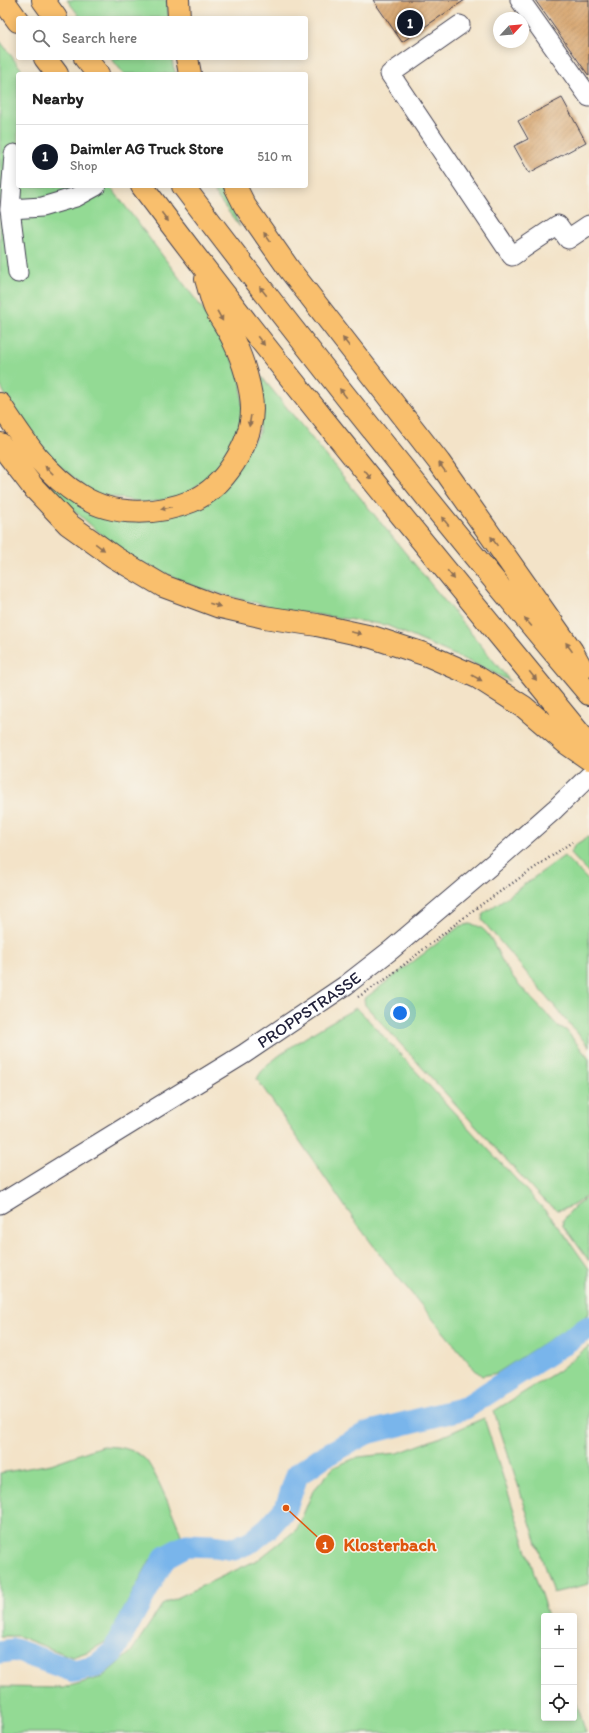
<!DOCTYPE html>
<meta charset="utf-8">
<style>
body{margin:0;font-family:Itim,sans-serif;background:#f6f6f6;color:#222}
.controls{position:absolute;right:12px;bottom:12px;display:grid;overflow:hidden;border-radius:4px;box-shadow:0 2px 10px #0003}
.controls button{width:36px;height:36px;display:grid;place-items:center;padding:0;border:0;border-bottom:1px solid #e0e0e0;background:#fff;color:#222;font:20px sans-serif}
.compass{position:absolute;left:493px;top:12px;width:36px;height:36px;border-radius:50%;background:#fff;box-shadow:0 2px 10px #0003;rotate:64deg}
.you{position:absolute;left:400px;top:1013px;width:14px;height:14px;margin:-10px;border:3px solid #fff;border-radius:50%;background:#1a73e8;box-shadow:0 0 0 6px #1a73e833}
.badge{display:grid;place-items:center;width:26px;height:26px;border-radius:50%;background:#111827;color:#fff;font-size:13px;font-weight:700}
.pin{position:absolute;translate:-50% -50%;border:2px solid #fff;box-shadow:0 1px 4px #0006}
.list{margin:0;padding:0;list-style:none}
h2{display:flex;justify-content:space-between;align-items:center;height:52px;margin:0;padding:0 16px;font-size:17px}
h2 small{font-size:13px;font-weight:400;color:#767676}
.list li{display:grid;grid-template-columns:26px 1fr auto;gap:12px;align-items:center;box-sizing:border-box;height:64px;padding:0 16px;border-top:1px solid #e0e0e0}
.list b{display:block;font-size:15px;white-space:nowrap}
.list p{margin:0;font-size:13px;white-space:nowrap;color:#767676}
.list em{font-size:13px;font-style:normal;color:#767676}
.icon{flex:none;width:22px;height:22px;fill:none;stroke:currentColor;stroke-width:2;stroke-linecap:round;stroke-linejoin:round}
.map{position:relative;flex:none;width:589px;height:1733px;overflow:hidden}
.search{position:absolute;background:#fff;box-shadow:0 2px 10px #0003;left:16px;top:16px;width:292px;height:44px;display:flex;align-items:center;gap:10px;box-sizing:border-box;padding:0 14px;border-radius:4px;color:#767676;font-size:15px}
.panel{position:absolute;background:#fff;box-shadow:0 2px 10px #0003;left:16px;top:72px;width:292px;height:116px;border-radius:4px}
.map>svg:first-child{display:block}
.grass{fill:#93da94;stroke:#5a7e68}
.lines{fill:none;stroke-linecap:round;stroke-linejoin:round}
.river{stroke:#79b5eb;stroke-width:23}
.building{fill:url(#building-hatch)}
.minor-casing{stroke:#413f50;stroke-width:21}
.highway-casing{stroke:#413f50;stroke-width:24}
.path{stroke:#413f50;stroke-width:2.5;stroke-dasharray:1 3;stroke-linecap:butt}
.minor{stroke:#fff;stroke-width:19}
.highway{stroke:#f9bf6d;stroke-width:22}
.oneway{fill:#8e7054}
.labels{text-anchor:middle;dominant-baseline:central;stroke-width:3;stroke-linejoin:round;paint-order:stroke}
.street-label{font-size:17px;fill:#22223b;stroke:#f7f3e8}
.leader{fill:none;stroke:#de560e;stroke-width:1.5}
.callout-dot{fill:#de560e;stroke:#f7f3e8;stroke-width:1.5}
.mark-label{font-size:12px;text-anchor:middle;font-weight:bold;fill:#fff}
.callout-label{font-size:18px;text-anchor:middle;font-weight:bold;fill:#de560e;stroke:#f7f3e8;stroke-width:3;stroke-linejoin:round;paint-order:stroke}
</style>
<div class="map">
<svg width="589" height="1733" viewBox="0 0 589 1733">
<defs>
<pattern id="building-hatch" width="6" height="6" patternUnits="userSpaceOnUse"><rect width="6" height="6" fill="#d49f65"/><path d="M-1 1l2-2M0 6l6-6M5 7l2-2" fill="none" stroke="#ac8154"/></pattern>
</defs>
<rect width="100%" height="100%" fill="#f7f3e8"/>
<filter id="ink" filterUnits="userSpaceOnUse"><feTurbulence type="fractalNoise" baseFrequency=".025" numOctaves="2"/><feDisplacementMap in="SourceGraphic" scale="8" xChannelSelector="R" yChannelSelector="G"/><feConvolveMatrix kernelMatrix="1 2 1 2 8 2 1 2 1" color-interpolation-filters="sRGB"/></filter>
<filter id="wash" filterUnits="userSpaceOnUse"><feTurbulence type="fractalNoise" baseFrequency=".012" numOctaves="4" result="noise"/><feDisplacementMap in="SourceGraphic" scale="16" xChannelSelector="R" yChannelSelector="G"/><feGaussianBlur stdDeviation="0.9" result="paint"/><feColorMatrix in="noise" values="0 0 0 0 0 0 0 0 0 0 0 0 0 0 0 0 0 1.4 0 .05"/><feComposite in="paint" operator="in"/></filter>
<g filter="url(#wash)">
<rect width="100%" height="100%" fill="#f3e3c8"/>
<path class="grass" d="M67,0H167L169,18H81Z
M0,41L25,74H18V186H110L202,308L227,347L241,380L243,421L226,464L185,496L146,503L92,493L45,454L8,400L0,385Z
M111,58H172L173,66L176,74H124Z
M209,186H223L240,227Z
M261,376L510,681L477,665L386,625L280,609L198,588L125,555L46,486L53,480L84,505L191,511L259,434Z
M589,836V873L570,853L575,845Z
M564,856L589,881V1047L482,920L483,914Z
M470,924C477,925 481,927 486,932C495,942 499,958 507,969C521,989 542,1009 558,1026L566,1030L589,1059V1193C579,1202 570,1209 557,1210L542,1199L365,1005L364,999L460,926Z
M356,1008L361,1012L550,1216L563,1232L589,1269V1314L497,1373L482,1376L476,1371L392,1270L357,1224L257,1079C265,1058 334,1020 356,1008Z
M589,1196V1261L564,1226L563,1220L573,1208Z
M589,1346V1584L553,1593L494,1411L558,1371Z
M484,1418L548,1616H544V1718H574V1695L586,1733H0V1687L63,1688L102,1677L131,1652L162,1605L259,1559L297,1529L313,1491L334,1467L358,1457L398,1453L441,1437Z
M102,1446C119,1447 131,1447 145,1459C153,1466 179,1526 182,1538L150,1560L107,1641L90,1651L72,1657L18,1636H0V1473L51,1464Z"/>
<g class="lines">
<path class="river" d="M0,1652L15,1650L74,1671L96,1666L113,1652L165,1557L187,1545L214,1546L234,1549L252,1541L268,1528L286,1508L297,1475L321,1458L367,1433L465,1408L589,1327"/>
</g>
<g id="blocks">
<path class="building" d="M373,0H465L402,42Z
M535,0H589V76Z
M562,98L586,142L529,173L514,146L528,139L518,121Z"/>
</g>
</g>
<g filter="url(#ink)">
<use href="#blocks" fill-opacity="0" stroke="#413f50" stroke-width="1"/>
<g class="lines">
<defs>
<g id="minor">
<path d="M520,0L589,97"/>
<path d="M460,25L390,74L512,256L558,225L568,239L589,225"/>
<path d="M14,154L10,209L18,273"/>
<path d="M10,209L42,207L76,197L96,186"/>
<path id="s1" d="M0,1204L244,1054L346,985L391,950L496,861L555,809L589,776"/>
</g>
<path id="highway" d="M3,0L18,21
M43,0L56,18
M178,0L179,18
M45,58L57,74
M85,58L98,74
M187,58L190,74
M142,186C285,377 438,560 589,745
M183,186C314,359 449,528 589,694
M235,186L245,206L289,269L439,462L572,651L582,669
M0,404C23,439 45,474 81,496C114,517 158,515 192,501C224,488 252,443 252,409C252,390 243,360 234,342C229,330 221,320 215,308C211,299 209,288 206,279
M0,444L33,487L68,524L114,557L163,586L217,606L264,617L317,625L372,637L427,655L477,677L524,707L566,743L589,759"/>
</defs>
<use href="#minor" class="minor-casing"/>
<use href="#highway" class="highway-casing"/>
<path class="path" d="M358,997L386,979L472,911L572,842"/>
<use href="#minor" class="minor"/>
<use href="#highway" class="highway"/>
</g>
<defs><path id="oneway-solid" d="M-6-.8H1V-3.2L6.5 0L1 3.2V.8H-6Z"/></defs>
<g class="oneway">
<use href="#oneway-solid" transform="translate(165 217) rotate(53)"/>
<use href="#oneway-solid" transform="translate(267 237) rotate(-125)"/>
<use href="#oneway-solid" transform="translate(263 291) rotate(-128)"/>
<use href="#oneway-solid" transform="translate(220 316) rotate(61)"/>
<use href="#oneway-solid" transform="translate(261 341) rotate(51)"/>
<use href="#oneway-solid" transform="translate(346 342) rotate(-128)"/>
<use href="#oneway-solid" transform="translate(343 393) rotate(-128)"/>
<use href="#oneway-solid" transform="translate(250 421) rotate(99)"/>
<use href="#oneway-solid" transform="translate(442 467) rotate(-125)"/>
<use href="#oneway-solid" transform="translate(49 470) rotate(-135)"/>
<use href="#oneway-solid" transform="translate(368 475) rotate(51)"/>
<use href="#oneway-solid" transform="translate(166 508) rotate(168)"/>
<use href="#oneway-solid" transform="translate(445 521) rotate(-129)"/>
<use href="#oneway-solid" transform="translate(494 541) rotate(-125)"/>
<use href="#oneway-solid" transform="translate(100 547) rotate(36)"/>
<use href="#oneway-solid" transform="translate(451 575) rotate(51)"/>
<use href="#oneway-solid" transform="translate(215 605) rotate(18)"/>
<use href="#oneway-solid" transform="translate(528 622) rotate(-130)"/>
<use href="#oneway-solid" transform="translate(356 633) rotate(12)"/>
<use href="#oneway-solid" transform="translate(569 647) rotate(-125)"/>
<use href="#oneway-solid" transform="translate(533 676) rotate(51)"/>
<use href="#oneway-solid" transform="translate(477 678) rotate(29)"/>
</g>
</g>
<g class="labels">
<g class="street-label">
<text stroke="none"><textPath href="#s1" startOffset="365">PROPPSTRASSE</textPath></text>
</g>
</g>
<path class="leader" d="M286 1508L325 1544"/>
<g class="callout-dot">
<circle cx="286" cy="1508" r="4"/>
<circle cx="325" cy="1544" r="10"/>
</g>
<g class="mark-label">
<text x="325" y="1549">1</text>
</g>
<g class="callout-label">
<text x="390" y="1551">Klosterbach</text>
</g>
</svg>
<div class="controls">
<button>+</button>
<button>−</button>
<button><svg class="icon" aria-label="locate" viewBox="0 0 24 24"><circle cx="12" cy="12" r="6"/><path d="M12 2v4M12 18v4M2 12h4M18 12h4"/></svg></button>
</div>
<svg class="compass" viewBox="-18 -18 36 36"><path d="M0-13l5 13h-10z" fill="#e53935"/><path d="M0 13l5-13h-10z" fill="#767676"/></svg>
<div class="you"></div>
<div class="pin badge" style="left:410px;top:23px">1</div>
<div class="search"><svg class="icon" aria-label="search" viewBox="0 0 24 24"><circle cx="10" cy="10" r="6"/><path d="M15 15l6 6"/></svg>Search here</div>
<section class="panel">
<h2>Nearby<small></small></h2>
<ul class="list">
<li><span class="badge">1</span><div><b>Daimler AG Truck Store</b><p>Shop</p></div><em>510 m</em></li>
</ul>
</section>
</div>
